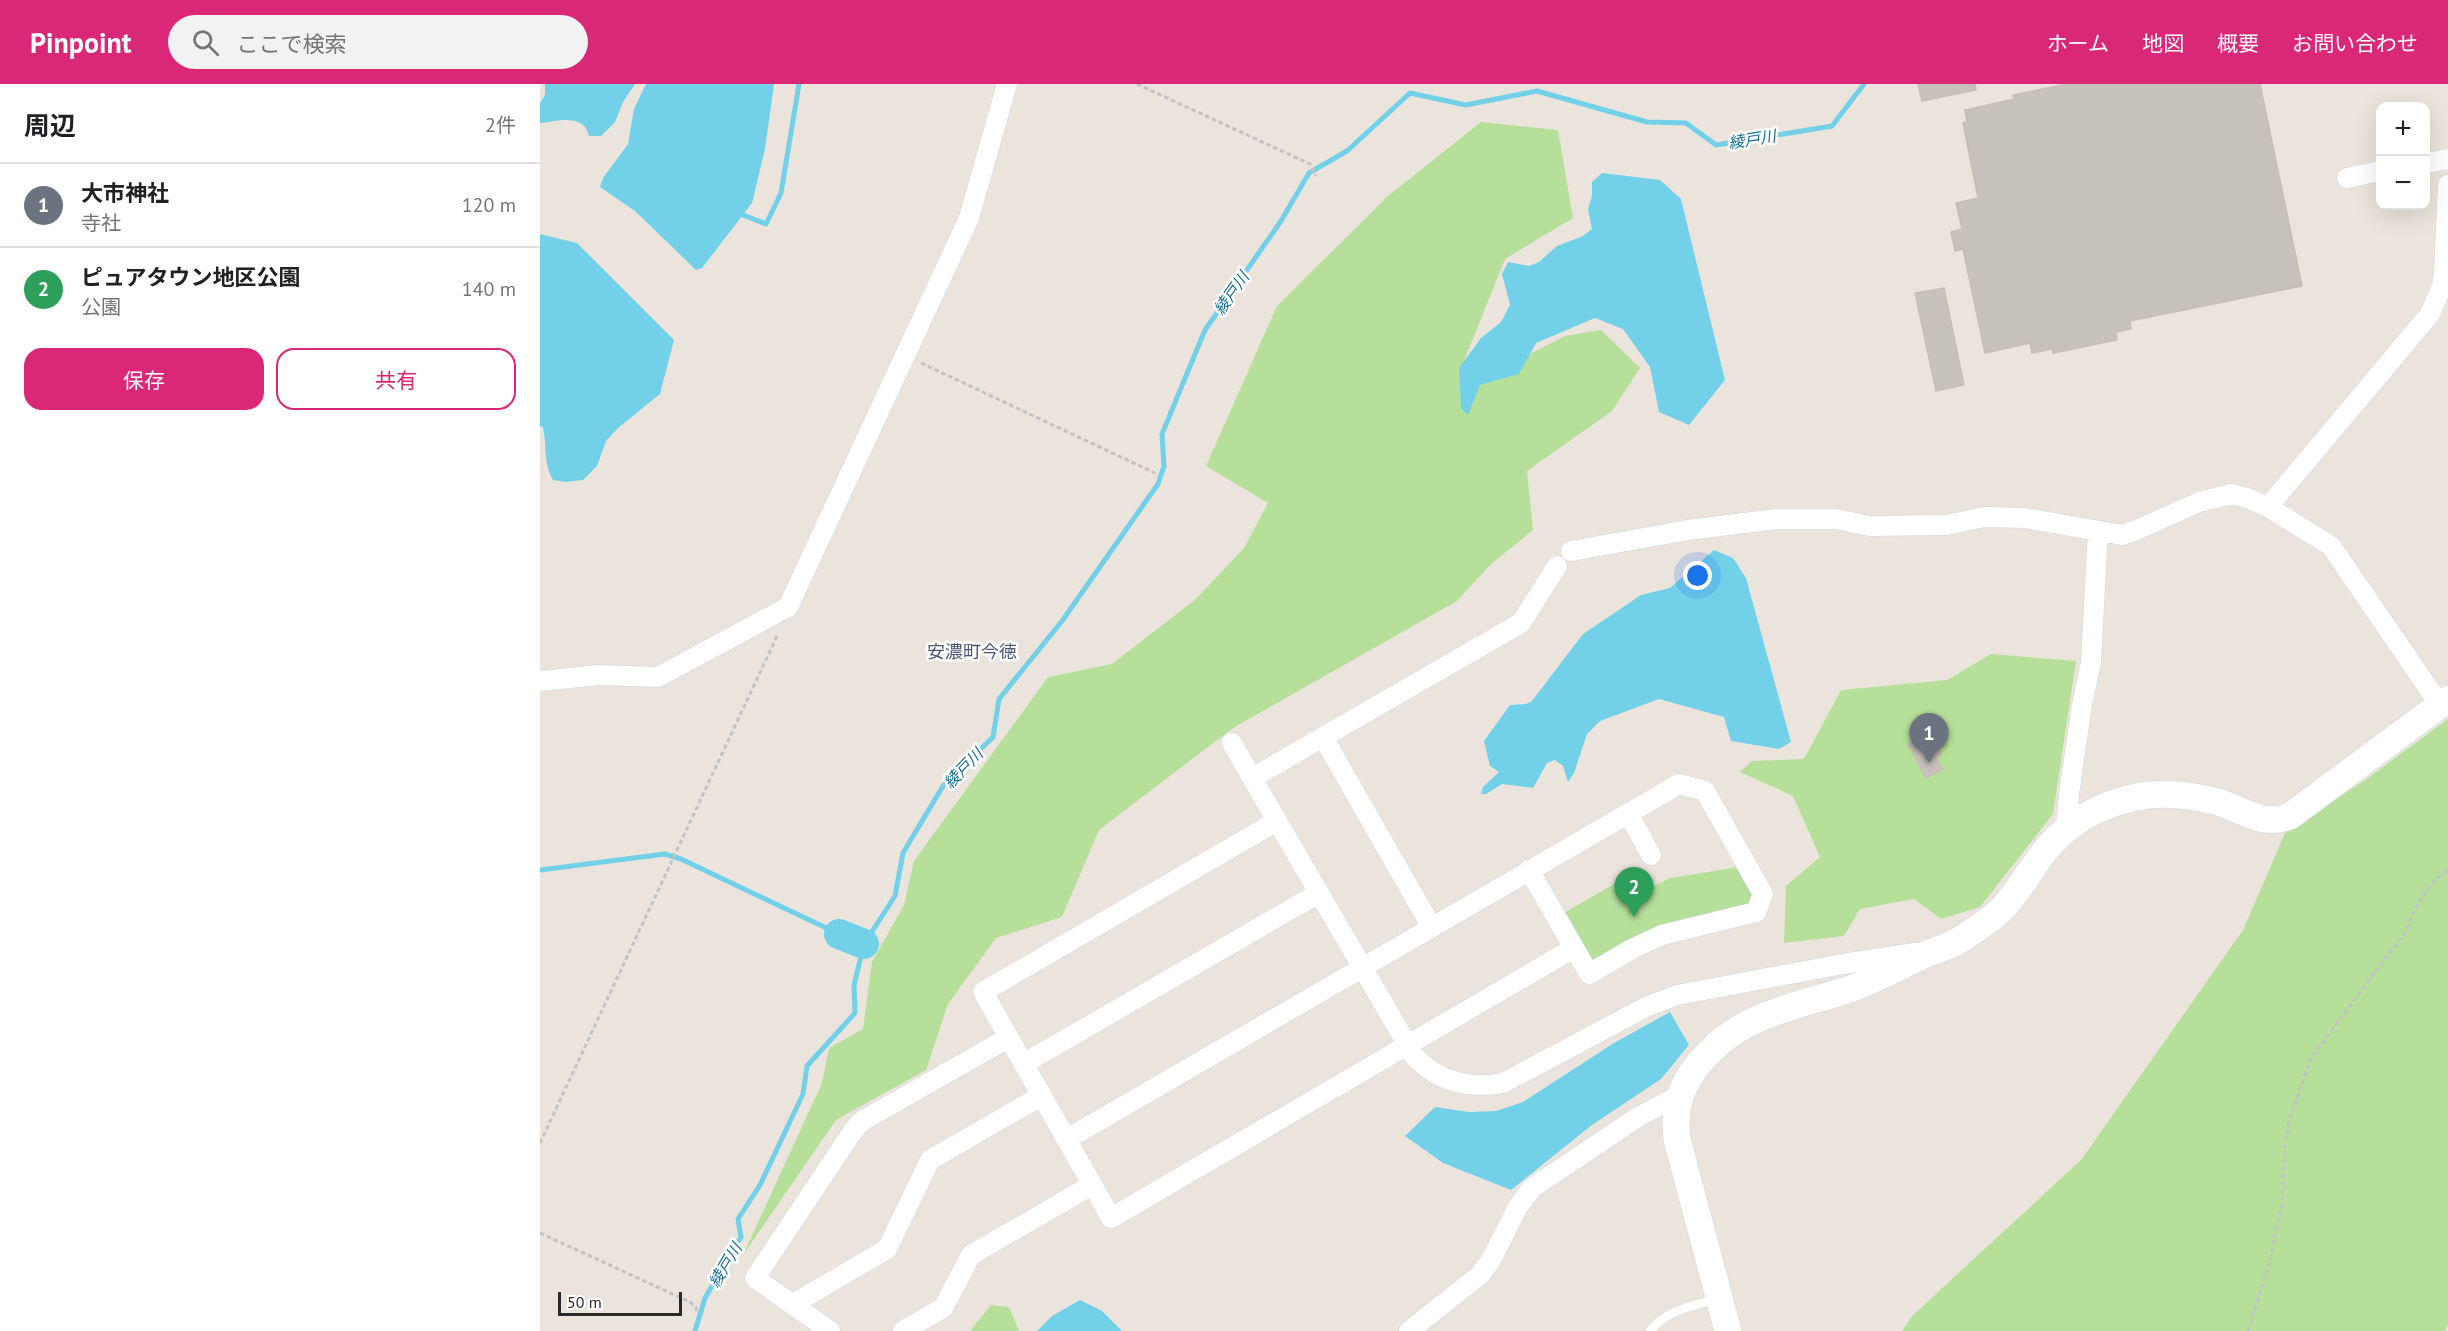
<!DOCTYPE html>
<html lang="ja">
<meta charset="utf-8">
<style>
body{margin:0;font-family:"PT Sans","Noto Sans JP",sans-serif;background:#f2f2f2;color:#202124}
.controls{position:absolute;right:18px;top:18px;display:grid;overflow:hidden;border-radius:12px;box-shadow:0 6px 24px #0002}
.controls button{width:54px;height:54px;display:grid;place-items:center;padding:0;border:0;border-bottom:2px solid #e0e0e0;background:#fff;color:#202124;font:30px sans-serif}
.scale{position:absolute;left:18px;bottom:15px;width:124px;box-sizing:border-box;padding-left:6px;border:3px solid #292929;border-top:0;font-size:16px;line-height:21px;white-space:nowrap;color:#292929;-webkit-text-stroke:4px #fff;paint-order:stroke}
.you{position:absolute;left:1158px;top:492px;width:21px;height:21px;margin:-15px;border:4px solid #fff;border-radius:50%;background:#1a73e8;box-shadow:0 0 0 9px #1a73e833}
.badge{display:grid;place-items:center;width:39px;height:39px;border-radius:50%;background:#db2777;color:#fff;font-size:20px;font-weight:700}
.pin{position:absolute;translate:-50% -50px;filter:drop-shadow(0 2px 3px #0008)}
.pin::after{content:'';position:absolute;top:32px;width:21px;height:18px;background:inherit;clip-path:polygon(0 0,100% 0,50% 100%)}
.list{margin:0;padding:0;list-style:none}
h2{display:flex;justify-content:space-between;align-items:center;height:78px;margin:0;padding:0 24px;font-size:26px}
h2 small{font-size:20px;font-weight:400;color:#757577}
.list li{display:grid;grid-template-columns:39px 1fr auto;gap:18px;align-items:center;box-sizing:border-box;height:84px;padding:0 24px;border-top:2px solid #e0e0e0}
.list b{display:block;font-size:22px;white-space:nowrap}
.list p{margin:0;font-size:20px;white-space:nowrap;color:#757577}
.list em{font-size:20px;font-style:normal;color:#757577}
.actions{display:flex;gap:12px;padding:18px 24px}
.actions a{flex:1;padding:14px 0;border:2px solid #db2777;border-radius:18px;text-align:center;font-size:21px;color:#db2777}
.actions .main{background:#db2777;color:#fff}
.icon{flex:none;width:33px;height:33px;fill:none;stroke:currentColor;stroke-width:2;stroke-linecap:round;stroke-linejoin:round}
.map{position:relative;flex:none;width:1908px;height:1247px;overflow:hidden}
header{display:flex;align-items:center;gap:36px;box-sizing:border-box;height:84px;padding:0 30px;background:#db2777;color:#fff}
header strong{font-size:28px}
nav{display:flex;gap:33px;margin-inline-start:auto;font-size:21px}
.search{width:420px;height:54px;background:#f2f2f2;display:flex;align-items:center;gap:15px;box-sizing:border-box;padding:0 21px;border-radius:33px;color:#757577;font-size:22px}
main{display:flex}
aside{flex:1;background:#fff}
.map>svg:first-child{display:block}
.green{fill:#b6e09a}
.water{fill:#72d1e9}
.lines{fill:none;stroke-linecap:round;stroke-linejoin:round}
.stream{stroke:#72d1e9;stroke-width:5}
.river{stroke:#72d1e9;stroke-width:30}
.building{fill:#c6c1bb;stroke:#c6bfb6;stroke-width:1.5}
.lane-casing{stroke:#d1d5e2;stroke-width:10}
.street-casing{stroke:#d1d5e2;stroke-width:21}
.secondary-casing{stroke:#d1d5e2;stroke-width:28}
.path{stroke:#c3c3c3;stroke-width:3;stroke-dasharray:4.5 3;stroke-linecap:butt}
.lane{stroke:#fff;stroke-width:9}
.street{stroke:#fff;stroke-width:20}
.secondary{stroke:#fff;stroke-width:27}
.labels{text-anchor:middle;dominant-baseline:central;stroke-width:5;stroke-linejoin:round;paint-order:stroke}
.water-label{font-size:16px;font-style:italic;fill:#136f94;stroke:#fff}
.quarter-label{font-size:18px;fill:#4c5678;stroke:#fff}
</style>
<header>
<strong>Pinpoint</strong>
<div class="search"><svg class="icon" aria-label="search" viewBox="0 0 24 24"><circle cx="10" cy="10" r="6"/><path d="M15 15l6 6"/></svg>ここで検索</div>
<nav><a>ホーム</a><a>地図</a><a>概要</a><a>お問い合わせ</a></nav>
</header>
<main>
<aside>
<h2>周辺<small>2件</small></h2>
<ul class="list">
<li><span class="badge" style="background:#6b7280">1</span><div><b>大市神社</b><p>寺社</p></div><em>120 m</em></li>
<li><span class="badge" style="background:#2e9e5b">2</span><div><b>ピュアタウン地区公園</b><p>公園</p></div><em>140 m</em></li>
</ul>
<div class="actions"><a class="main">保存</a><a>共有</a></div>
</aside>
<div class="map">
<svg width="1908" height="1247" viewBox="0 0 1908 1247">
<rect width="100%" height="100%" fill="#ebe4dc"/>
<path class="green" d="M941,38L1018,46L1033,134L965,175L924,277L945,293L1025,252L1061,246L1100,284L1072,327L987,387L993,446L950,481L917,517L693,644L559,746L522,833L456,854L408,920L386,986L296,1036L203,1171L282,999L289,964L323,945L332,878L364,821L374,777L508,593L572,580L656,515L704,464L728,419L666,382L737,222L848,112Z
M1451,570L1536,577L1513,730L1440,823L1401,835L1374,815L1320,825L1304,852L1244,859L1246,802L1280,773L1253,712L1200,688L1212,677L1264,675L1301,606L1407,596Z
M1908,635V1241L1905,1247H1362L1372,1232L1541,1076L1703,846L1746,747L1824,697Z
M1199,783L1215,810L1211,821L1055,876L1048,875L1024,829L1081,796L1092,813L1130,794Z
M451,1221L469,1223L479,1247H430Z"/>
<path class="water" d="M5,0H95L83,18L75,38L61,52H49C44,29 18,37 0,39V19L5,11Z
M106,0H234L225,65L212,119L162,184L156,186L95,127L60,103L63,94L88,60L94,25Z
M1062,89L1120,96L1141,115L1185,296L1149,341L1119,328L1110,283L1083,245L1055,234L996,259L979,290L940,301L928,331L921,324L919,284L941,254L961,238L970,221L962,190L968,178L989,182L999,178L1017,162L1043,152L1052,145L1048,125L1052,112V98Z
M0,150L37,159L134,256L120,310L78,344L66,357L57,382L43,396L26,398L13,396C3,378 7,362 3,343L0,342Z
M1174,466L1193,474L1206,494L1251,658L1239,665L1191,657L1184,633L1119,615L1060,637L1047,650L1034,689L1028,698L1023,682L1015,676L1007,679L993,704L962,700L946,710H941L943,703L959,688L950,682L944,657L970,621L986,620L992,617L1043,550L1101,511L1130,504Z
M1130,928L1149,961L1121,995L1052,1041L971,1106L903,1079L865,1052L895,1023L929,1028L956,1027L983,1018L1074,959Z
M540,1216L562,1227L582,1247H497L512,1232Z"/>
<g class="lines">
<path class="stream" d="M203,131L226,140L241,109L259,0
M0,786L125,770L141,775L299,850
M155,1247L165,1214L201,1153L198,1135L220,1101L263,1010L267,982L315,929L314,901L324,860L355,812L363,769L403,702L453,653L459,615L522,537L618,400L624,382L622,350L665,246L741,137L769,89L807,67L870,9L926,21L997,7L1107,38L1146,39L1176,61L1292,42L1324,0"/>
<path class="river" d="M299,850L324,860"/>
</g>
<path class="building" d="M1378,0H1435L1436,6L1382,17Z
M1527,0H1720L1762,202L1590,237L1591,245L1576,248L1577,256L1513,269L1512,265L1492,269L1490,259L1445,269L1423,165L1415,167L1411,148L1422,145L1416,119L1438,114L1423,39L1427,38L1425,26L1474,15L1473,11Z
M1404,204L1424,301L1396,307L1375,209Z
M1386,650L1392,660L1395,659L1401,671L1396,673L1403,685L1386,694L1368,660Z"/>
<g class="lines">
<defs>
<path id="lane" d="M1110,1247C1126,1226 1152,1222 1177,1215"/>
<path id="street" d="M1886,79L1908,75
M1807,94L1840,87
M1728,423L1890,230L1902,202L1904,189L1908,101
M1031,467L1148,446L1237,435H1296L1330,442L1407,441L1444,433L1485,434L1582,451L1599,445L1659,418L1691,410L1707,414L1728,423L1791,462L1900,621
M1017,482L981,539L712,694L874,972C898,998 929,1005 963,999L1106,923L1137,911L1303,880L1375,869
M0,597L59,591L118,593L248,523L429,134L467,0
M783,653L891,842
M692,659L712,694
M1088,729L1111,771
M1526,744L1529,710L1542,621L1551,578L1558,447
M989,786L1034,864
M483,980L779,809
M527,1055L1139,700L1165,707L1223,810L1216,828L1122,851L1092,865L1049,890L1034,864L571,1134L443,908L737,737
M253,1220L347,1165L390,1076L501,1012
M290,1247L215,1194L313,1047L322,1037L468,954
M363,1247L403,1224L431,1171L552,1101
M869,1247L940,1191L951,1176L978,1123L992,1104L1098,1033L1138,1012"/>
<path id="secondary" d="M1188,1247L1137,1055C1132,1014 1147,988 1178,960C1214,928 1265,920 1310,905C1336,896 1360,882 1384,871C1395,866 1408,863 1418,857C1432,848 1450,837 1462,825C1479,807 1490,786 1505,767C1528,738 1561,720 1597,713C1624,707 1651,711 1678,718C1704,726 1721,743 1750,732L1908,615"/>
</defs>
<use href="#lane" class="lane-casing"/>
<use href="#street" class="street-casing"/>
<use href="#secondary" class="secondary-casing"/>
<path class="path" d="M597,0L770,80L776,92
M381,279L615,389
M0,1059L238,550
M0,1149L150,1218L156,1223L157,1229
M1708,1247L1729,1180L1742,1121L1745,1062L1749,1037L1771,974L1866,847C1875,823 1886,801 1908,786"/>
<use href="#lane" class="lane"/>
<use href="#street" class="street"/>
<use href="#secondary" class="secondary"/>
</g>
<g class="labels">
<g class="water-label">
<text transform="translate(1212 55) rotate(-9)">綾戸川</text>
<text transform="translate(691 209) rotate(-55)">綾戸川</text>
<text transform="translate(423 684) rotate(-46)">綾戸川</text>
<text transform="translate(185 1181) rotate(-59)">綾戸川</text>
</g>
<g class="quarter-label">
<text x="432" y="567">安濃町今徳</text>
</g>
</g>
</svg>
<div class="controls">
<button>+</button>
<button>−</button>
</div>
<div class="scale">50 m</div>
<div class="you"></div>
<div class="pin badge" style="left:1389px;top:679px;background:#6b7280">1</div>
<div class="pin badge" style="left:1094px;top:833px;background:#2e9e5b">2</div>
</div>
</main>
